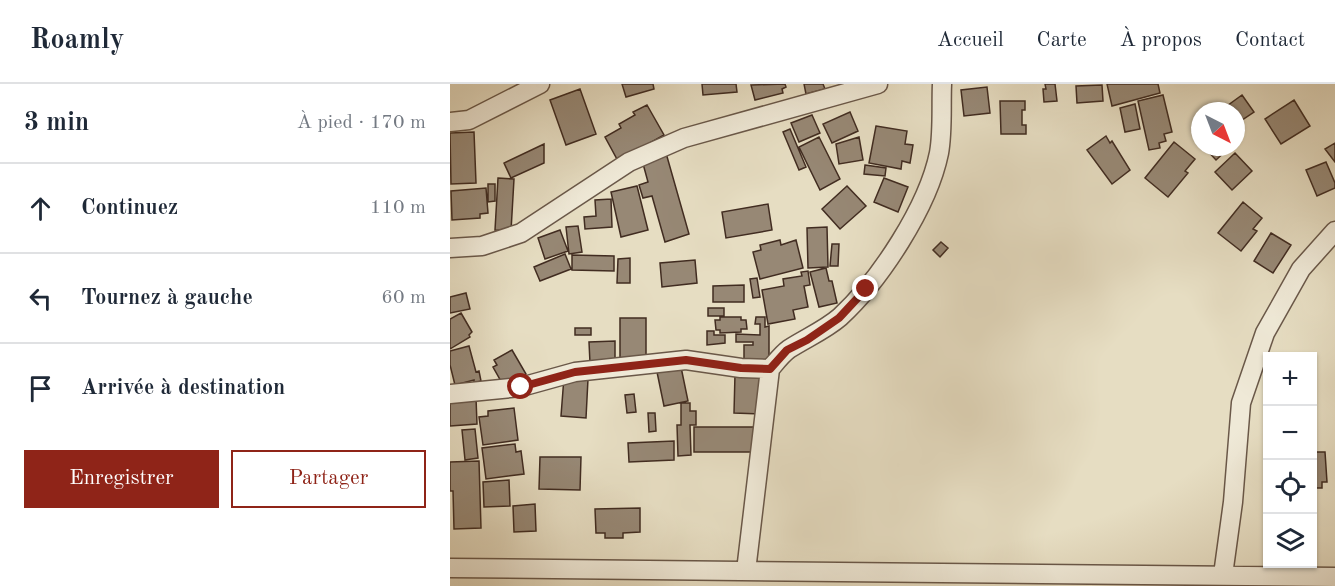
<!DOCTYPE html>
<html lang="fr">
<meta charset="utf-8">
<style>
body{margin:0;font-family:"Old Standard TT",serif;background:#f6f6f7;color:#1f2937}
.controls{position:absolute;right:18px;bottom:18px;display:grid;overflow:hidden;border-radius:0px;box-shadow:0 2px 4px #0004}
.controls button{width:54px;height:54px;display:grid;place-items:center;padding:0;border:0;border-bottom:2px solid #e0e1e3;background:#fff;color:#1f2937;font:30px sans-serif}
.compass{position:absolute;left:741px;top:18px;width:54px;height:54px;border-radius:50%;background:#fff;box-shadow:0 2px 4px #0004;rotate:138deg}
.stop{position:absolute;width:18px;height:18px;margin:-14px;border:4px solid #8f2418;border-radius:50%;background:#fff}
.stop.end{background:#8f2418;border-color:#fff;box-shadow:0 2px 6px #0008}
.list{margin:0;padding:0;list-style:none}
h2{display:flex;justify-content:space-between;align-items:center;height:78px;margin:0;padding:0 24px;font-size:26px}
h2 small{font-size:20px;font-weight:400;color:#747a83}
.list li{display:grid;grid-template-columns:39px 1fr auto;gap:18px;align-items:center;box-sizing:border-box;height:90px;padding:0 24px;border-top:2px solid #e0e1e3}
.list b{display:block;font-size:22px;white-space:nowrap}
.list em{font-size:20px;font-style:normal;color:#747a83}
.actions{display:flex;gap:12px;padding:18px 24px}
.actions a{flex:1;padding:14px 0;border:2px solid #8f2418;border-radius:0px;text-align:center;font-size:21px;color:#8f2418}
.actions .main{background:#8f2418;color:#fff}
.icon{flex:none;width:33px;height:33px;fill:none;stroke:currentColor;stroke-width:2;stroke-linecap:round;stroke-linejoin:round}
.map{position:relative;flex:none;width:885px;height:502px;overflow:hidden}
header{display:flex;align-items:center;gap:36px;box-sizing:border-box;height:84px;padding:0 30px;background:#fff;border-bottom:2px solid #e0e1e3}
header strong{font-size:28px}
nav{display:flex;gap:33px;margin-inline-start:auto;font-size:21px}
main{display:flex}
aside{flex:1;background:#fff}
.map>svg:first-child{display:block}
.building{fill:#978875;stroke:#412c21;stroke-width:1.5}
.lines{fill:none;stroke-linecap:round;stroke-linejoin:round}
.minor-casing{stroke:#6a5849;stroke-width:21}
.minor{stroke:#efe9d7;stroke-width:18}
.route{stroke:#8f2418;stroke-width:8}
</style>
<header>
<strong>Roamly</strong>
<nav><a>Accueil</a><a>Carte</a><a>À propos</a><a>Contact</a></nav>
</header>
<main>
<aside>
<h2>3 min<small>À pied · 170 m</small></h2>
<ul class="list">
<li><svg class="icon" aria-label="ahead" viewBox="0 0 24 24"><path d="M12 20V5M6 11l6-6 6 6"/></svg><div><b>Continuez</b></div><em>110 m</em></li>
<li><svg class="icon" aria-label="left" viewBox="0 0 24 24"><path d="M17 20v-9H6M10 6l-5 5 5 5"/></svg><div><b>Tournez à gauche</b></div><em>60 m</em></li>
<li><svg class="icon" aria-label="arrive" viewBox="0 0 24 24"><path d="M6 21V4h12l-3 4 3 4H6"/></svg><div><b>Arrivée à destination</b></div></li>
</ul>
<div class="actions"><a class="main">Enregistrer</a><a>Partager</a></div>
</aside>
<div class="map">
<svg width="885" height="502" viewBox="0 0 885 502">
<rect width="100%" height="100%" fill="#e6ddc2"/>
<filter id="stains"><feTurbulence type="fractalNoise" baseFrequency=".00333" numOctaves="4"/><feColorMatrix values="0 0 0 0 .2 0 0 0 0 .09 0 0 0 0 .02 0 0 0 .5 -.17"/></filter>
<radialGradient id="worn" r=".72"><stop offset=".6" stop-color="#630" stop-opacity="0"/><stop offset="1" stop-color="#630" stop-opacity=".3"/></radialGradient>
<path class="building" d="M172,0H203L204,5L176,13Z
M252,0H286L287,8L253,11Z
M335,0L336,3L332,5L333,9L305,16L301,1Z
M354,0H373L375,5L356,10Z
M595,0H605L607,17L594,18L593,5H596Z
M657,0H708L710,9L662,22Z
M652,1L653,17L627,19L626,2Z
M537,3L540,29L514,32L511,6Z
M130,5L146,50L116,61L100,16Z
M713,11L722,48L714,50L716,57L709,59L710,64L699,66L688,17Z
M792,11L804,28L786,40V27H770Z
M844,16L860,42L831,60L815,35Z
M550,17H575V26H572V41H576V50H551Z
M685,20L690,45L675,48L670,24Z
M197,21L214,51L168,77L155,53L171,44L169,40L185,31L183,28Z
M400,28L408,47L382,59L373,40Z
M362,31L370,49L349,58L341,39Z
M426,42L457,47L455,60L463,61L460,79L452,77L451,85L419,79Z
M340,45L356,83L349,86L333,48Z
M24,48L26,99L1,100L0,49Z
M656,52L660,59L662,57L680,86L662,100L637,66Z
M369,53L390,95L370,106L349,63Z
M409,53L413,76L389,80L386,60Z
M724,58L745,75L735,87L738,89L718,113L695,94Z
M885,59V78L875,65Z
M94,60V79L61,94L54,79Z
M754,63H780L766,76Z
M216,69L239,150L215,158L202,112L193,114L189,101L198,98L192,76Z
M785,69L802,87L782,106L765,88Z
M876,78L885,99V104L867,112L856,86Z
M415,81L436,84L435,92L414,90Z
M48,94L64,95L61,147L45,146Z
M434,94L458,103L448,128L424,118Z
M38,100H45V117L38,118Z
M187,102L198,146L171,153L161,108Z
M397,102L416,122L390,145L372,125Z
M36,104L38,129L30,130V134L2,136L1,107Z
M161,115L162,143L135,145L134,133L146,132L145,116Z
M793,118L812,134L803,145L807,147L791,167L768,149Z
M318,120L322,146L276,154L272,128Z
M128,142L132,168L119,170L116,143Z
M377,143L378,183L358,184L357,144Z
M110,146L118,167L95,175L88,154Z
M821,149L841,161L823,189L804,177Z
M330,156L331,161L346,156L353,184L310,195L303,168L311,166L310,161Z
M491,158L498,164L490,173L483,166Z
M382,160H389L388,182H380Z
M115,170L121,185L90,197L84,183Z
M122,171L164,172V187L122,186Z
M180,174V199H167L168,175Z
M245,176L247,199L212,203L210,179Z
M376,184L379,197H382L387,219L369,223L360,188Z
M358,187L360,201L354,202L358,223L343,226L345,235L318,240L312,206L334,202L333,195L352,192L351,188Z
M307,194L310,213L303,214L300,195Z
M294,201V218H263V202Z
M16,209L20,225L0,229V213Z
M258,224H274V232H258Z
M11,229L22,248L19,251L20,253L0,265V235Z
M270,233H291V236H296L297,245H291V248L270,249V246H266L265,236H270Z
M306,233H315V243L319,242V280H294V261H303V258H286V250L310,251V240H305Z
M170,234H196V277L170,278Z
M125,244H141V251H125Z
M257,247H264V251H275V259L257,261Z
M165,257V278L140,279L139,258Z
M19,262L26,288L29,287L31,297L24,299V296L5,301L0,281V267Z
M62,266L76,290L58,300L52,299L43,283L47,281L44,276Z
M231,283L238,317L214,322L207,288Z
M285,290L312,291L311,330L284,329Z
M114,293L138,295L136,334L111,332Z
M184,310L186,328L177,329L175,311Z
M26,314L27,340L0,342V316Z
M231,319H240V327H246V341H240L241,371L228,372L227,341H231Z
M64,324L68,356L33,361L29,333L38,332V327Z
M198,329H205L206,347L199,348Z
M244,343H307V368H244Z
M25,345L28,374L15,376L12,346Z
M224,357V376L179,378L178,359Z
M65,360L66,368L71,367L74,390L36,395L32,364Z
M862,368H875L877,398H872V404H863Z
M90,373H131L130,406L89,405Z
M29,377L31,444L4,445L3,407H0V378Z
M59,396L60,422L34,423L33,398Z
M85,420L86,447L64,448L63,422Z
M190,424V448L173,449V454H155V449H146L145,425Z"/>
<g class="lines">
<defs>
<path id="minor" d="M0,38L19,36L90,0
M0,164L32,162L71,149L179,78L234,54L428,0
M0,310L71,303L125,288L236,276L291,284L320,285
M0,484L885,493
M296,487L320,285C326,278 332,270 339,265C356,254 375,246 390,233C430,196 478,123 489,69C493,47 491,22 492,0
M773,491L783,418L791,319L815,249L851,185L885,147"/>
</defs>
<use href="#minor" class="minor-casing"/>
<use href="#minor" class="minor"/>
</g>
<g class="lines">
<path class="route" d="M71,303L125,288L236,276L291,284L320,285L337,266L357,256L389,234L416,205"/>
</g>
<rect width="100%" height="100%" filter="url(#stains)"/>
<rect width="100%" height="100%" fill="url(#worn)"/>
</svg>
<div class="controls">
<button>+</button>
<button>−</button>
<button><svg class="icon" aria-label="locate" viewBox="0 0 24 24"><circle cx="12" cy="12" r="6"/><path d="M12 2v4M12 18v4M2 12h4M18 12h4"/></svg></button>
<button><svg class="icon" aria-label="layers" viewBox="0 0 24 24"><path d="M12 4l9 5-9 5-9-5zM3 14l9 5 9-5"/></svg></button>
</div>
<svg class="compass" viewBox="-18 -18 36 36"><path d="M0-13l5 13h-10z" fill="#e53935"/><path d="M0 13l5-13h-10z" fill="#747a83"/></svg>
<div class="stop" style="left:71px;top:303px"></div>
<div class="stop end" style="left:416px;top:205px"></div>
</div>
</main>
